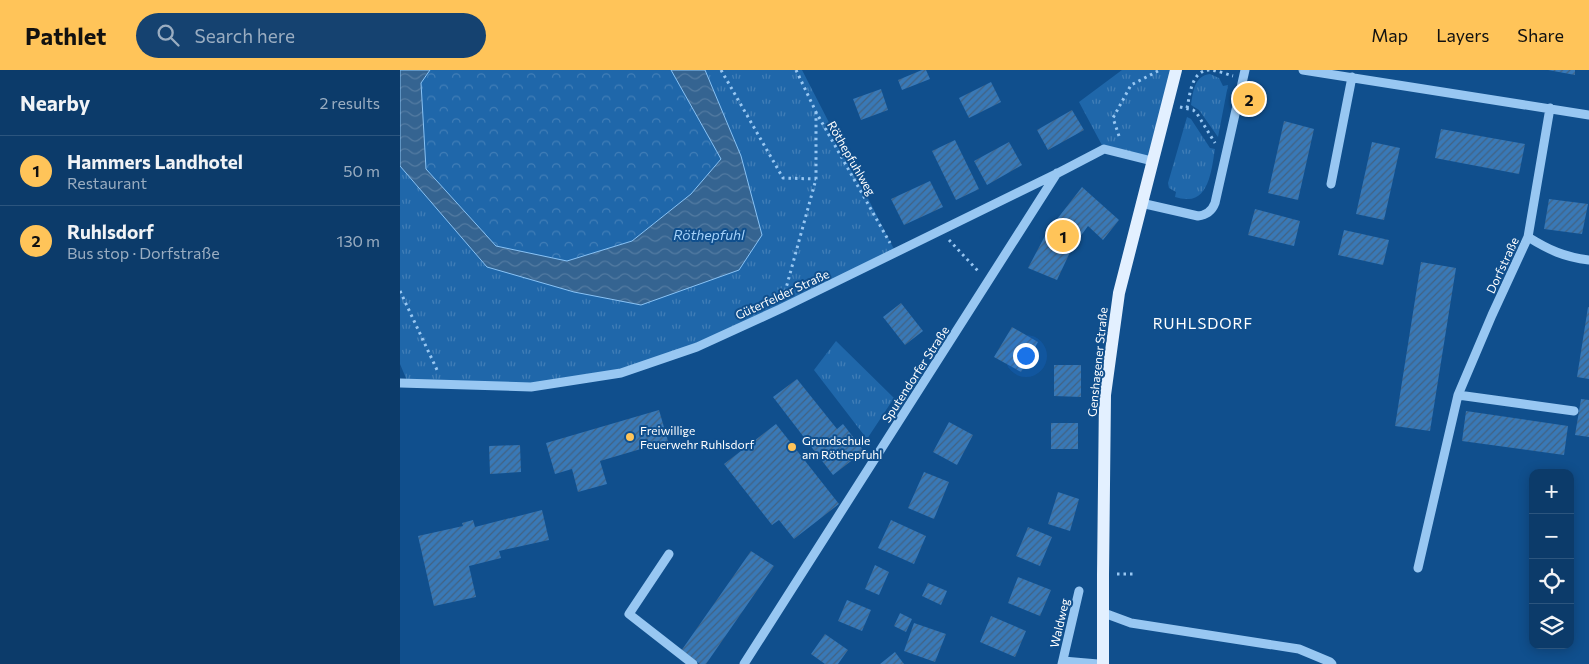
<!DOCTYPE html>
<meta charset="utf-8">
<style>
body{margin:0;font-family:Commissioner,sans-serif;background:#154270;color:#f1f3f6}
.controls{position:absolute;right:15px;bottom:15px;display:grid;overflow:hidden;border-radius:10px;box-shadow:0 2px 12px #0003}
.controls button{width:45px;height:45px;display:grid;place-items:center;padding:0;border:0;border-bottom:1px solid #2c557e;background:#0c3b6a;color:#f1f3f6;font:25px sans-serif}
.you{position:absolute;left:625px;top:285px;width:18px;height:18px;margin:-12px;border:4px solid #fff;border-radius:50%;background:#1a73e8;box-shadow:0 0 0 8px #1a73e833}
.badge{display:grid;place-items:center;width:32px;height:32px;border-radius:50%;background:#ffc459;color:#111;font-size:16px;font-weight:700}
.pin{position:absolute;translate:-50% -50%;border:2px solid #fff;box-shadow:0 1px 5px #0006}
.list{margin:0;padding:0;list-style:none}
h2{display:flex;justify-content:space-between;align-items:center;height:65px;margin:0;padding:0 20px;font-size:21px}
h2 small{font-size:16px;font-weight:400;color:#9aadc1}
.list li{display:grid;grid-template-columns:32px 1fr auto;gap:15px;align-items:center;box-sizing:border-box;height:70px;padding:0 20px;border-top:1px solid #2c557e}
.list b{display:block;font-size:19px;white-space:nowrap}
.list p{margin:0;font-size:16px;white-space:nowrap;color:#9aadc1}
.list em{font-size:16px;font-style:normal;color:#9aadc1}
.icon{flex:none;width:28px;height:28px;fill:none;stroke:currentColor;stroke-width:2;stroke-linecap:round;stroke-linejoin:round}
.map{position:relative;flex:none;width:1189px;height:594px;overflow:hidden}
header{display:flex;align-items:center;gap:30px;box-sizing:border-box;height:70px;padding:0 25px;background:#ffc459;color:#111}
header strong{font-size:24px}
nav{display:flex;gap:28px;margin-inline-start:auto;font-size:18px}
.search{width:350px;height:45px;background:#154270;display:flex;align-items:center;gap:12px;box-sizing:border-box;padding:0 18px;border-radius:28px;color:#9aadc1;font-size:19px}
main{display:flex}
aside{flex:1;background:#0c3b6a}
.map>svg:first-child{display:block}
.grass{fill:url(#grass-tufts)}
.forest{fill:url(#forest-crowns)}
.water{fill:url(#water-waves);stroke:#89c3f6}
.building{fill:url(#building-hatch)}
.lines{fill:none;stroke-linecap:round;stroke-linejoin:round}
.path{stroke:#98c7f2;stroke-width:3;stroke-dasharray:2.5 4;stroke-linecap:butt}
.minor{stroke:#98c7f2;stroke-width:9}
.major{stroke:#e3f0ff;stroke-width:12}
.poi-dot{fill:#ffc459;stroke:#104f8d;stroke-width:2}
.labels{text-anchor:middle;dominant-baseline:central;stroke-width:4;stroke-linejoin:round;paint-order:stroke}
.street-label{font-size:12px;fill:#fff;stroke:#104f8d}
.poi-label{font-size:12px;fill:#fff;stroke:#104f8d;text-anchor:start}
.water-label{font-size:14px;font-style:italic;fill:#a4d1f9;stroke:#104f8d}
.quarter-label{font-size:15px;letter-spacing:1px;fill:#fff;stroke:#104f8d}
</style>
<header>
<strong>Pathlet</strong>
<div class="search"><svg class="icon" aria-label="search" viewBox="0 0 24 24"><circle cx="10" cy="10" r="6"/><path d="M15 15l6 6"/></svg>Search here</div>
<nav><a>Map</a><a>Layers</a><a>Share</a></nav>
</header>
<main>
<aside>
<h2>Nearby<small>2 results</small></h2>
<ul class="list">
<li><span class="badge">1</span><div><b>Hammers Landhotel</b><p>Restaurant</p></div><em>50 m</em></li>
<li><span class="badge">2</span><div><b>Ruhlsdorf</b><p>Bus stop · Dorfstraße</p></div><em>130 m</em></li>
</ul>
</aside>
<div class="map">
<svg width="1189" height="594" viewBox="0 0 1189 594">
<defs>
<pattern id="grass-tufts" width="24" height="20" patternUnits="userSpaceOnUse" patternTransform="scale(1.25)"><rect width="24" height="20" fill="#1f67aa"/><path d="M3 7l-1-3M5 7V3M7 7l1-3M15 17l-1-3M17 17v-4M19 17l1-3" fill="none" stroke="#417eb7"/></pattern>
<pattern id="forest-crowns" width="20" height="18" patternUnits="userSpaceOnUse" patternTransform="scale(1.25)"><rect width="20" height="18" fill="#1f67aa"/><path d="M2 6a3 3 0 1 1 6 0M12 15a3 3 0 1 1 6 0" fill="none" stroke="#417eb7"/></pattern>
<pattern id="water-waves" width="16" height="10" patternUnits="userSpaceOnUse" patternTransform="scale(1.25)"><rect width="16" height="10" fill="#356491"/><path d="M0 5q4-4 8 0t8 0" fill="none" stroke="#537ba2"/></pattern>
<pattern id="building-hatch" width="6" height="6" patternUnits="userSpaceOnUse" patternTransform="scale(1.25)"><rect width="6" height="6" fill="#3979b7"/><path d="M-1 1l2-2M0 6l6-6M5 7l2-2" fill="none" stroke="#426282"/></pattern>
</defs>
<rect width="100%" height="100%" fill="#104f8d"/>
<path class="grass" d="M305,0H402L496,183L380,239L221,303L131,317L8,313L0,294V96L87,197L362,165L341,86Z
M722,0H776L752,91L704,79L679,32Z
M810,4L819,8L823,16L828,15L818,67L799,40L791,35C793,22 794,6 810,4Z
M787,47L791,49L810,78L815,79C812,95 810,131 786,129C783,129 779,128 775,127L776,122L769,118L768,113Z
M436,271L494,328L467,369L414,300Z"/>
<path class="forest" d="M30,0H271L321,89L291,124L232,171L167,191L96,176L26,99L21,13Z"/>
<path class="water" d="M0,0H30L21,13L26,99L96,176L167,191L232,171L291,124L321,89L271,0H305L341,86L362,165L339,200L241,235L174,222L87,197L0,96Z"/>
<path class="building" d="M522,0H526L530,9L502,20L498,10Z
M1148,0H1175V5Z
M591,12L601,32L569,48L559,28Z
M481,19L488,40L461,50L453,29Z
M672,40L684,60L648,80L637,60Z
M884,51L914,59L898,130L868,123Z
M1041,59L1125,74L1119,104L1035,88Z
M555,70L579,119L556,130L532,81Z
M609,72L622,95L587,115L574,91Z
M972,72L1000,78L984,150L956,144Z
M530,111L543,137L504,155L491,129Z
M682,117L719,150L703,170L688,156L672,178L657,210L628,198L647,162Z
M1149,129L1188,134L1182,164L1144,159Z
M855,139L900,151L894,176L848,165Z
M944,160L989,170L983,195L938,185Z
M1021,192L1056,198L1030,361L995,356Z
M501,233L523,261L505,275L483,247Z
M1188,237H1189V309L1177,307Z
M612,257L638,272L621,302L594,287Z
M654,295H681V327L654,326Z
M397,309L437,359L443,354L464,381L433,405L373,327Z
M1181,329L1189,330V367L1175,365Z
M259,340L268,371L200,391L207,414L178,422L172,399L155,404L146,373Z
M1066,341L1168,356L1164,385L1062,371Z
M549,352L573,365L557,395L533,382Z
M651,353H678V379H651Z
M376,354L439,434L394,469L379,450L372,455L324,394Z
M120,375L121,402L90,404L89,376Z
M524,402L549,412L534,449L508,438Z
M658,422L679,429L670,461L648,454Z
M142,440L149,470L99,481L101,488L69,496L76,527L34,536L18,466L63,456L62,453L73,450L75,457Z
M491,450L526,466L514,494L478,478Z
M628,457L652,467L640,496L616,486Z
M351,481L374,496L306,594H300L281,581Z
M475,495L489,502L479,525L465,519Z
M618,507L651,520L640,546L608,533Z
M528,513L547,521L541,535L522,526Z
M447,530L471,540L462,561L438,551Z
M500,543L512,549L506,562L494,556Z
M591,546L626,561L615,587L580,572Z
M514,553L546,564L535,592L504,581Z
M425,564L448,580L438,594H425L411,584Z
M495,582L504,594H480Z"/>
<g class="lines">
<path class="path" d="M321,0L383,108L416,109
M396,0L416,42L490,173
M780,37L793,40L796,42L815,73
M787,38C790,25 791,1 809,0C816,0 826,4 833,6
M719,66L713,48L731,15L760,0
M549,170L579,202
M0,221L38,302
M385,222L416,109V42
M717,504H734"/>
<path class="minor" d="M903,0L1189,45
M1150,38L1128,167L1092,245L1058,325L1174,341
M931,114L952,7
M741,133L798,146C807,145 812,141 815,133L845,0
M1128,167C1149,180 1164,187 1189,190
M0,313L131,317L221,303L297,277L380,239L658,103L704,79L752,91
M269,484L229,544L293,594
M1018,498L1058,325
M704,543L731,553L899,579L930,592L932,594
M663,591L698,594
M344,594L657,103
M662,594L679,521"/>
<path class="major" d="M703,594V505L705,325L719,223L776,0"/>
</g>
<g class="poi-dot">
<circle cx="230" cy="367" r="5"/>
<circle cx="392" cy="377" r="5"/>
</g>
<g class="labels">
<g class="street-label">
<text transform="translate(452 88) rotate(60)">Röthepfuhlweg</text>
<text transform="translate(1102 195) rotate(-65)">Dorfstraße</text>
<text transform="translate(382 224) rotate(-25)">Güterfelder Straße</text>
<text transform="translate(697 292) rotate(-84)">Genshagener Straße</text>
<text transform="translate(515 304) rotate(-57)">Sputendorfer Straße</text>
<text transform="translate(659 553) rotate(-77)">Waldweg</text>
</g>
<g class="poi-label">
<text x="240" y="360">Freiwillige<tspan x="240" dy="14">Feuerwehr Ruhlsdorf</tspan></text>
<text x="402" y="370">Grundschule<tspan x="402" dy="14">am Röthepfuhl</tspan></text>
</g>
<g class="water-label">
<text x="309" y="164">Röthepfuhl</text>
</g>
<g class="quarter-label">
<text x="803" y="253">RUHLSDORF</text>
</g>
</g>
</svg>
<div class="controls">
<button>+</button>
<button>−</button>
<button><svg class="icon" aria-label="locate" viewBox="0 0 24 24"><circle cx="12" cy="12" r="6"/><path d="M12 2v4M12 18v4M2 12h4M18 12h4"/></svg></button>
<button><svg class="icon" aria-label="layers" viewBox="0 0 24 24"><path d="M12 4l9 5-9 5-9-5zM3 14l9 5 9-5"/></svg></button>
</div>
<div class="you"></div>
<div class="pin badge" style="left:663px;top:166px">1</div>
<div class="pin badge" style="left:849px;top:29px">2</div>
</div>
</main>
